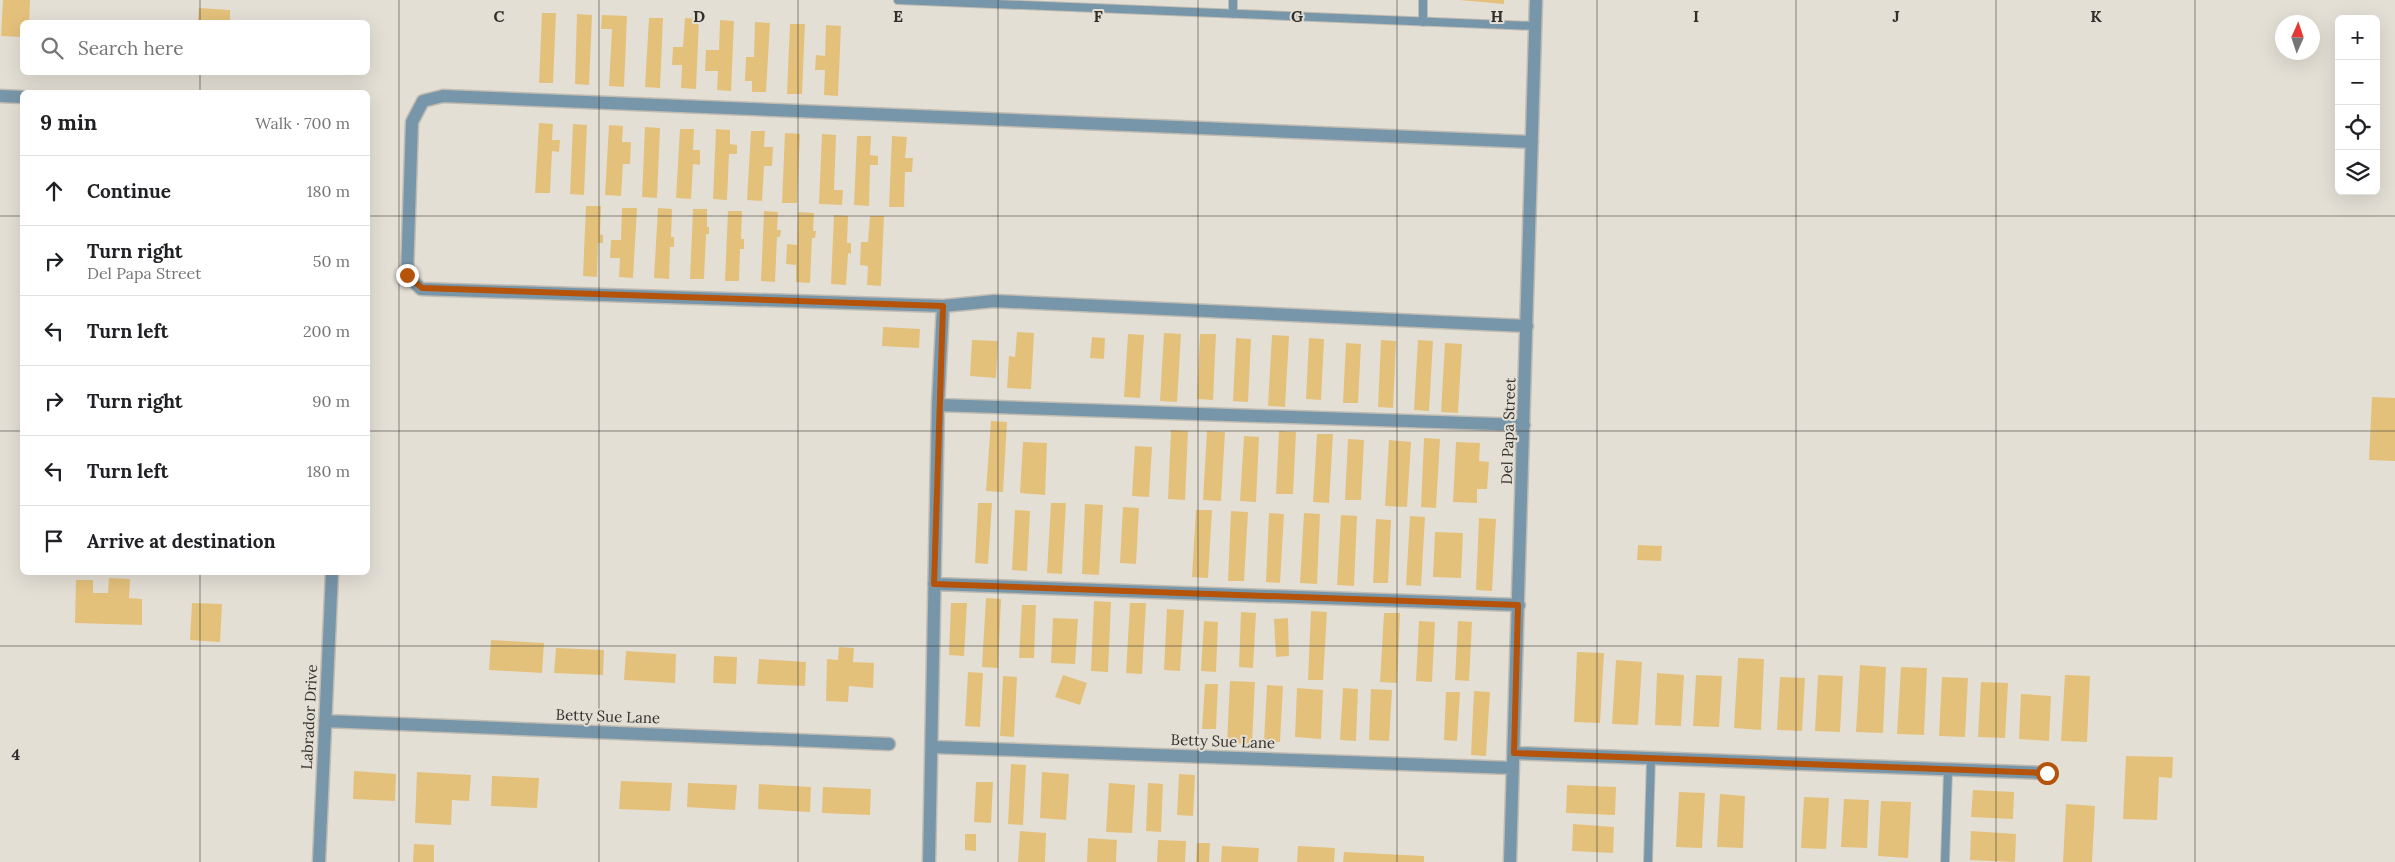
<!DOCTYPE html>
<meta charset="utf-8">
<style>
body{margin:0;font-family:Lora,serif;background:#f6f6f6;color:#202124}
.controls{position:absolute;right:15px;top:15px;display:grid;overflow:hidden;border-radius:8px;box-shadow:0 5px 20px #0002}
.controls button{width:45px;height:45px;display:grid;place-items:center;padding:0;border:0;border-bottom:1px solid #e0e0e0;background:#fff;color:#202124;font:25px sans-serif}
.compass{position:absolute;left:2275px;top:15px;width:45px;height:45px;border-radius:50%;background:#fff;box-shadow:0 5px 20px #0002;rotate:3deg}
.stop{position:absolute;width:15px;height:15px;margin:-11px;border:4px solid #b45309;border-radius:50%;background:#fff}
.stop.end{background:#b45309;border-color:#fff;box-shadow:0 1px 5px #0008}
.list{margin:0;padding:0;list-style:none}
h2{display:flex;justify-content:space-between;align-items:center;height:65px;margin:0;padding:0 20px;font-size:21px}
h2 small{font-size:16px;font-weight:400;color:#757577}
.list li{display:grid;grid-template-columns:32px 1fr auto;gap:15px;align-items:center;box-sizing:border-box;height:70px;padding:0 20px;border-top:1px solid #e0e0e0}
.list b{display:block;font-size:19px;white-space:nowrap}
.list p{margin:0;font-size:16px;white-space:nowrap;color:#757577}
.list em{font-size:16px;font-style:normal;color:#757577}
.icon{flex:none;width:28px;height:28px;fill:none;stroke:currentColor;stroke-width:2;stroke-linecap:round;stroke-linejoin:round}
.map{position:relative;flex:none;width:2395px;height:862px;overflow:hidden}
.search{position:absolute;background:#fff;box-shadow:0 5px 20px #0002;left:20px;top:20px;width:350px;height:55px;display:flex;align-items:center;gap:12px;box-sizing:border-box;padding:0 18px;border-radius:8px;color:#757577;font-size:19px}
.panel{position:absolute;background:#fff;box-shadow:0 5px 20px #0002;left:20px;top:90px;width:350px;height:485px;border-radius:8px}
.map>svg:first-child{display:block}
.building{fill:#e4c17b}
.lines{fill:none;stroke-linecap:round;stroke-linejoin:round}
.lane-casing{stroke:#c0bcb3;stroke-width:10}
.street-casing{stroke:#c0bcb3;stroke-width:15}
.lane{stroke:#7896a9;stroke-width:8}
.street{stroke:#7896a9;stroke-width:12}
.route{stroke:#b45309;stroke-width:6}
.grid{fill:none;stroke:#312f2b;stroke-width:1;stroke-opacity:0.55}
.labels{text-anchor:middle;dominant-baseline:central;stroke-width:4;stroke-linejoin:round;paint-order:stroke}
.street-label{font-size:15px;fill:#312f2b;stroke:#e4dfd5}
.grid-label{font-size:16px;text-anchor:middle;font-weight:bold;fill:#312f2b;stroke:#e4dfd5;stroke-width:4;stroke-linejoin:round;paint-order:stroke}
</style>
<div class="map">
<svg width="2395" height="862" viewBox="0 0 2395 862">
<rect width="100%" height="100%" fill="#e4dfd5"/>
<path class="building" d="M3,0H30L29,22H22V37L1,36Z
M1459,0H1504V4Z
M199,8L230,10V22H198Z
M542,13H556L553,83H539Z
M577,14L592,15L589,85L575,84Z
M602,15L627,16L624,87L609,86L612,29H601Z
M649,18H663L660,88L645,87Z
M685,18L699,19L696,89L681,88L682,65H672L673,47H683Z
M720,20L734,21L731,91L717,90L718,71H705L706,50H719Z
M755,22L770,23L766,92H752V81H745L746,57H754Z
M790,24H805L802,94H787Z
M826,25L841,26L838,96L824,95L825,70H815L816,55L825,56Z
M539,123L553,124L552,140H560L559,152L552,151L550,193H535Z
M573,124L587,125L584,195L570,194Z
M609,125L623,126L622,142H631L630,164H623L621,196L605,195Z
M645,127L660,128L657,198L642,197Z
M680,129H694L693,150H700V165L693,164L691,199L676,198Z
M716,129L730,130V144L737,145V154H729L727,200L713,199Z
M751,131H765L764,147H773L772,166H764L762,201L747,200Z
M785,133L800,134L797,203H782Z
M822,134L836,135L834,190H843L842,205L819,204Z
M857,136H871L870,155L878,156V165H870L869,206L854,205Z
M892,136L907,137L905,158H913L912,172H905L904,207H889Z
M586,206H601L600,234L603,235V243H598L597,277L583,276Z
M622,208H637L633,278L619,277L620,258H610L611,240H621Z
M658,208L672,209L671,237H674V247H670L669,279L654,278Z
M693,209H707V227H709V234H706L704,279H690Z
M728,211H742L741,239H744V249H740L739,281H725Z
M764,211L778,212L777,230H781L780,237H777L775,282L761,281Z
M798,212L814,213L813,231H816L815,238H812L810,283L796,282V265L786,264L787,244L797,245Z
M834,215L848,216L847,243H851V254L848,253L846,285L831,284Z
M870,216H884L881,286L867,285L868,266L860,265L861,242H868Z
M883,327L920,329L919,348L882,346Z
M1017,332L1034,333L1031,389L1007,388L1009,356L1015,357Z
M1164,333L1181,334L1177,402L1160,401Z
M1128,334L1144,335L1140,398L1124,397Z
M1200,334H1216L1213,400L1197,399Z
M1272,335L1289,336L1285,407L1268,406Z
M1092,337L1105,338L1104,359L1090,358Z
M1236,338L1251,339L1248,402L1233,401Z
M1309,338L1324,339L1321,400L1306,399Z
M972,340L998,341L996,378L970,376Z
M1381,340L1396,341L1393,408L1378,407Z
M1418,340L1433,341L1429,411L1414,410Z
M1346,343L1361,344L1358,403H1343Z
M1445,343L1462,344L1458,413L1441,412Z
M2372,397L2395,398V461L2369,460Z
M991,421L1007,422L1003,492L986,491Z
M1171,430L1188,431L1185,500L1168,499Z
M1207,431L1225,432L1221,501L1203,500Z
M1279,431L1296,432L1293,494H1276Z
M1317,434H1333L1329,503L1313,502Z
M1244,436L1259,437L1256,502L1240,501Z
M1424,438L1440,439L1436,508L1421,507Z
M1348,439L1364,440L1361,500H1345Z
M1389,440L1411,442L1407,507L1385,506Z
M1023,442L1047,443L1045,495L1020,493Z
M1456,442L1480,443L1479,461L1489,462L1487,489H1477V503L1453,502Z
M1135,446L1152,447L1149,497L1132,496Z
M978,503H992L988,564L975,563Z
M1051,503H1066L1062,574L1047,573Z
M1085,504L1103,505L1099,575L1082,574Z
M1123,507L1139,508L1136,564L1120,563Z
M1015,510L1030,511L1027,571L1012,570Z
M1196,510H1212L1208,578L1192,577Z
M1231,511L1248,512L1244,581H1228Z
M1269,513L1284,514L1280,583L1266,582Z
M1304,513L1320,514L1317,584L1300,583Z
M1341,515L1357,516L1354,586L1337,585Z
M1410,516L1425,517L1421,586L1406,585Z
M1479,518L1496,519L1492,591L1476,590Z
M1376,519L1391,520L1388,583H1373Z
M1435,532L1463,533L1461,578L1433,577Z
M1638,545L1662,546L1661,561L1637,560Z
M109,578L130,579L129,598L142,599V625L75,623L76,580H93V593H108Z
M986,598L1001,599L998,668L982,667Z
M1094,601L1111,602L1108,672L1091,671Z
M192,603L222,604L220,642L190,640Z
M951,603H967L964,656L949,655Z
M1130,603H1146L1142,674L1126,673Z
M1022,605H1036L1034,658H1019Z
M1167,609L1184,610L1180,671L1164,670Z
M1311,611L1327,612L1323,680H1308Z
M1241,612L1256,613L1253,668L1239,667Z
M1384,613H1400L1397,683L1380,682Z
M1053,618L1078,619L1075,664L1051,663Z
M1288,618L1289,656L1276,657L1274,619Z
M1204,621L1218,622L1216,672L1201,671Z
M1419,621L1435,622L1432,682L1416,681Z
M1458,621L1472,622L1469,681L1455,680Z
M491,640L544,643L542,673L489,670Z
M839,647L854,648L853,662L874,663L873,688L849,686L848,702L826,701L827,659L838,660Z
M556,648L604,650L603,675L554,673Z
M626,651L676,654L675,683L624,680Z
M1577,652L1604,653L1600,723L1574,722Z
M714,656L737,657L736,684L713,683Z
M1738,658L1764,659L1761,730L1734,728Z
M759,659L806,662L805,686L757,684Z
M1616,660L1642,662L1638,725L1612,724Z
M1860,665L1886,667L1883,733L1856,732Z
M1901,667L1927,668L1924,735L1897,734Z
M968,672L983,673L980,727L965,726Z
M1657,673L1684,675L1681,726L1655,725Z
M1063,675L1087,683L1080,705L1055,697Z
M1696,675L1722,676L1719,727L1693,726Z
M1818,675L1843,676L1840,732L1815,731Z
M2065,675L2090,676L2087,742L2061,741Z
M1003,676L1017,677L1014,737L1000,736Z
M1780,677L1805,678L1802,731L1777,730Z
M1942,677L1968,678L1965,737L1939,736Z
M1230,681L1255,682L1252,744L1227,743Z
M1981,682L2008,683L2005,738L1978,737Z
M1205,684H1218L1216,729H1202Z
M1267,685L1283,686L1280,742L1264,741Z
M1297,688L1323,690L1321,739L1295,737Z
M1343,688L1358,689L1356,741L1340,740Z
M1371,689L1392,690L1389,741L1369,740Z
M1474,691L1490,692L1486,756L1471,755Z
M1446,692H1460L1457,741L1444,740Z
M2021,694L2051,696L2049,741L2019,739Z
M2126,756L2173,757L2172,778L2159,777L2157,820L2123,819Z
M1011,764L1026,765L1023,825L1008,824Z
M354,771L396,774L395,801L353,799Z
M417,772L471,775L469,801L452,800L451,825L415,823Z
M1042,772L1069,774L1066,820L1040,818Z
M1179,774L1195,775L1193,816L1177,815Z
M492,776L539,778L537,808L491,806Z
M621,781L672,783L670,811L619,809Z
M976,782H993L991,823L974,822Z
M688,783L737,785L735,810L687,807Z
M1109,783L1135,785L1132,833L1106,832Z
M1148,783L1163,784L1161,832L1146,831Z
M759,784L811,787L810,812L758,809Z
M1567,785L1616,787L1615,815L1566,813Z
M823,787L871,789L870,815L822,813Z
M1973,790L2014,792L2013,819L1971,817Z
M1679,792L1705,793L1702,848L1676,847Z
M1720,794L1745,796L1743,848L1717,847Z
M1804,797L1829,798L1826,849L1801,848Z
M1844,799L1869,800L1867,848L1841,847Z
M1881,801L1911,802L1908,858L1878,856Z
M2066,804L2095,806L2092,862H2063Z
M1573,824L1614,827L1613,853L1572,851Z
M1020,831L1046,833L1045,862H1018Z
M1971,831L2016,834L2015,862L1970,860Z
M965,834H976V851L965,850Z
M1088,838L1117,840L1116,862H1087Z
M1158,840L1186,841L1185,862H1157Z
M1197,843H1210L1209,862H1196Z
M414,844L434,845V862H413Z
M1222,846L1259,848L1258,862H1221Z
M1298,846L1335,848L1334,862H1297Z
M1344,852L1424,856V862H1343Z"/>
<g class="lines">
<defs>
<path id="lane" d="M898,0L1535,26
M1233,14V0
M1423,22V0
M1648,862L1651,758
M1945,862L1948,771"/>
<path id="street" d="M0,96L22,97
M1527,326L994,301L943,306L421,289L407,275L412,122L423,101L443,96L1532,142
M938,405L1524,425
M934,584L1519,605
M325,721L889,744
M932,747L1513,768
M1514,753L2047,773
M319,862L332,572
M929,862L938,405L943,306
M1510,862L1536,0"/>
</defs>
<use href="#lane" class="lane-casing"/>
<use href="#street" class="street-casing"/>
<use href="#lane" class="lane"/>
<use href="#street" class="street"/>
</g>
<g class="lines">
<path class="route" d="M407,275L422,288L943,306L934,584L1518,605L1514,753L2047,773"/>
</g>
<path class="grid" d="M200,0V22M399,0V862M599,0V862M798,0V862M998,0V862M1198,0V862M1397,0V862M1597,0V862M1796,0V862M1996,0V862M2195,0V862M200,72V92M0,216H22M368,216H2395M0,431H22M368,431H2395M200,572V862M0,646H2395"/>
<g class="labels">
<g class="street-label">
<text transform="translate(1508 431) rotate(-88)">Del Papa Street</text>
<text transform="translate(608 716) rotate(2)">Betty Sue Lane</text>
<text transform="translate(309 717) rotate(-87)">Labrador Drive</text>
<text transform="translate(1223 741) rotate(2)">Betty Sue Lane</text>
</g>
</g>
<g class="grid-label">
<text x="499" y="22">C</text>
<text x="699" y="22">D</text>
<text x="898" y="22">E</text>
<text x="1098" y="22">F</text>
<text x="1297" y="22">G</text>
<text x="1497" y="22">H</text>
<text x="1696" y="22">I</text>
<text x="1896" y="22">J</text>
<text x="2096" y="22">K</text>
<text x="16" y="760">4</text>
</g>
</svg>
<div class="controls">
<button>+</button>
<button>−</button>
<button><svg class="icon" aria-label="locate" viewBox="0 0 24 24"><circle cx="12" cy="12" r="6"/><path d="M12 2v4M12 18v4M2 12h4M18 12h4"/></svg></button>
<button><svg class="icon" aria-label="layers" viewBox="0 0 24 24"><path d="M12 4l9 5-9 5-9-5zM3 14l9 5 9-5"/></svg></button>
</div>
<svg class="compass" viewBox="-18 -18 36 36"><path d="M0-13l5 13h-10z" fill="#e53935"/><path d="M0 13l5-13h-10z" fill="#757577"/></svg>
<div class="stop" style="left:2047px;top:773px"></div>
<div class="stop end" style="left:407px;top:275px"></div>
<div class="search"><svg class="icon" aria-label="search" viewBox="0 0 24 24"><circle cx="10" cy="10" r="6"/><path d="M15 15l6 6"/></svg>Search here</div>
<section class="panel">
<h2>9 min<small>Walk · 700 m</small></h2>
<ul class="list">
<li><svg class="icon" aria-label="ahead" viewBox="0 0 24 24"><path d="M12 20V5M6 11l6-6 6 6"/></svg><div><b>Continue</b></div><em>180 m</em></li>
<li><svg class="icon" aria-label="right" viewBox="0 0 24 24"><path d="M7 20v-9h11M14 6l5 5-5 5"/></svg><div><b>Turn right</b><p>Del Papa Street</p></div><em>50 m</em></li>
<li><svg class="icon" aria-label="left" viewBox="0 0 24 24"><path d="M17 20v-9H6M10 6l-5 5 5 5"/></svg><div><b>Turn left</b></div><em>200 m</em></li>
<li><svg class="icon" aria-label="right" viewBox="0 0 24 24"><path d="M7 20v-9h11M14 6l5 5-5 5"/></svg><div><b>Turn right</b></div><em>90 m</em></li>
<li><svg class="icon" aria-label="left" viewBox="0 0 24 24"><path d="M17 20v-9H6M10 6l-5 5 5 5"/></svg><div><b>Turn left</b></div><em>180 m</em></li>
<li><svg class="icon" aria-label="arrive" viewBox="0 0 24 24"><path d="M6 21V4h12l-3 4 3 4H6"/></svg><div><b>Arrive at destination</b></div></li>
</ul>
</section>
</div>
